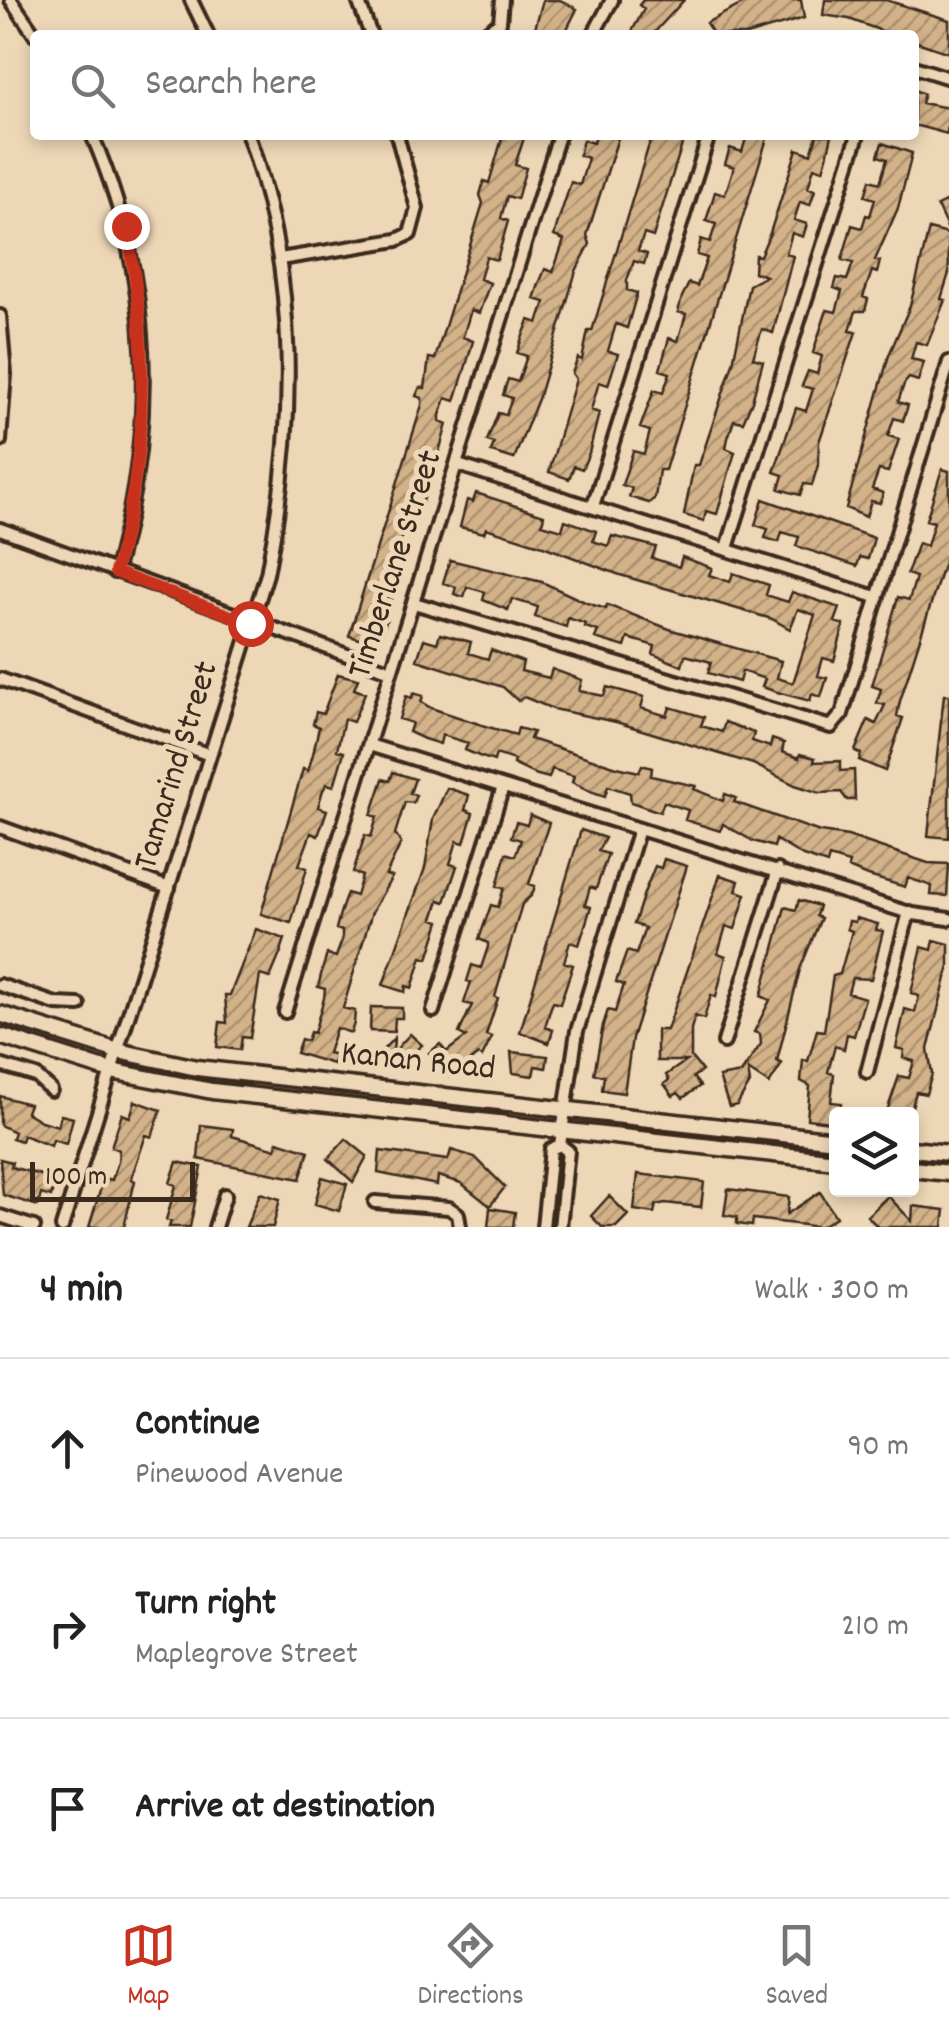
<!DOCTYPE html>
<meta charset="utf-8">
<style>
body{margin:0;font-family:Dekko,sans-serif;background:#f6f6f6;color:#222}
.controls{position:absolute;right:30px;bottom:30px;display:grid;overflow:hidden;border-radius:10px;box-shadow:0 5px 15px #0003}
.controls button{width:90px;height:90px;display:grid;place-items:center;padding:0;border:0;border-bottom:2px solid #e0e0e0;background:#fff;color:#222;font:50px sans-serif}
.scale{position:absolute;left:30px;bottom:25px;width:165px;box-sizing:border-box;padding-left:10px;border:5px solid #3b2a1e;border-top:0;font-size:28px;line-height:35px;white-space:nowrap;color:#3b2a1e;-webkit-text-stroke:8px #edd7b6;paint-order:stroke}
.stop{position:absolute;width:30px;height:30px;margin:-22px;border:8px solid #c8321e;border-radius:50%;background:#fff}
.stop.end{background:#c8321e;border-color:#fff;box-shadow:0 2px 10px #0008}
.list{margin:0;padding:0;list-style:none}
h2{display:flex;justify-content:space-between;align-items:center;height:130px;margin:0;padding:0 40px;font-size:42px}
h2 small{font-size:32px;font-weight:400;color:#767676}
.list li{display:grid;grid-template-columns:65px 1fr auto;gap:30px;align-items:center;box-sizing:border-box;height:180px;padding:0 40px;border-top:2px solid #e0e0e0}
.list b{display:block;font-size:38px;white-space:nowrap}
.list p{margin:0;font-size:32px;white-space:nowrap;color:#767676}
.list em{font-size:32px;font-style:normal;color:#767676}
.icon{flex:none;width:55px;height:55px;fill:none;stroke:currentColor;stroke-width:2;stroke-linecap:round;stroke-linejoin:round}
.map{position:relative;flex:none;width:949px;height:1227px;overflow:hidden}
.search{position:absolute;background:#fff;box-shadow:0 5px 15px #0003;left:30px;right:30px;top:30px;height:110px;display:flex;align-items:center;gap:25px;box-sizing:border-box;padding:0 35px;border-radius:10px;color:#767676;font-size:38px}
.sheet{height:670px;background:#fff}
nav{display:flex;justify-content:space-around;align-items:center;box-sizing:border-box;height:140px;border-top:2px solid #e0e0e0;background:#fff;font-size:28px;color:#767676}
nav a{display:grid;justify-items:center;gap:5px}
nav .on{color:#c8321e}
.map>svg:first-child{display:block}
.building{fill:url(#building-hatch);stroke:#3b2a1e;stroke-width:2.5}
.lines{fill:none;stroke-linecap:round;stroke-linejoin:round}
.minor-casing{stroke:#3b2a1e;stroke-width:18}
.secondary-casing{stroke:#3b2a1e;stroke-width:21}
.minor{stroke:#edd7b6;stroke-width:10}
.secondary{stroke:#edd7b6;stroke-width:14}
.route{stroke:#c8321e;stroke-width:12}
.labels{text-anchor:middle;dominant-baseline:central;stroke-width:10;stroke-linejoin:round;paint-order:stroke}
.street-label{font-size:35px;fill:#3b2a1e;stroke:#edd7b6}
</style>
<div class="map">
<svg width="949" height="1227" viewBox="0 0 949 1227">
<defs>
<pattern id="building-hatch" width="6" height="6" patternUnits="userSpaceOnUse" patternTransform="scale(2.5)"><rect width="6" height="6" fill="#d3b289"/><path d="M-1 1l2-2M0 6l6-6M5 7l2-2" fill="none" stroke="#ac916f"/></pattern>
</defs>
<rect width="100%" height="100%" fill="#edd7b6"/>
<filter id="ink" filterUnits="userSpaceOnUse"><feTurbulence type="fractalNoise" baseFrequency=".01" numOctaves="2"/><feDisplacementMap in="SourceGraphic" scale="20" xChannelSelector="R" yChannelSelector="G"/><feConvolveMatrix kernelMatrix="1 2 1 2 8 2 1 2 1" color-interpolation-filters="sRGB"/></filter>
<g filter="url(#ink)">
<path class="building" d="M543,0H560L577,9L564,35H533Z
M643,0H684L652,35H630L644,9L639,5Z
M750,0H801L804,18L746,35H714L706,23Z
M825,0H886L949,20V53L914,41V35H893L849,19L823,15Z
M914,90L924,94L921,103L949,108L947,134L914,125Z
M503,135H525L515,165L526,168L517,199L507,196L501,218L508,221L497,260L486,257L480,279L490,283L479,313L471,310L463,337L473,341L468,359L455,401L446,398L440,415V421L447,424L437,459L427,455L419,480L429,483L417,519L408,516L400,543L409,546L401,572L392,570L386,588L385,598L392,600L381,638L372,635L370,642L349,636L422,405V398L416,396L420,387L425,388L429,358L435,359L483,203L480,195L484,181L489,183Z
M595,135L618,138L587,235L590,244L576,271L538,399L514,459L491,452L494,443L487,441L498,413L506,415L512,398L503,395L508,379L518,382L527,356L517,353L521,341L529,320L538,323L545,302L534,299L539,284L545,269L553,272L564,240L554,236L557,225L571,182L580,185L588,158L579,155L583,140L593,143Z
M652,135L684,138L653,237L644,234L638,251L647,254L644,264L634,261L627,280V290L637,293L627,328L616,324L608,351L618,354L608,385L599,382L591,410L599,413L589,453L582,469L574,466L569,479L549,472L576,379L572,373L578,358L582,360L588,331H592Z
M747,135H768L665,470H659L655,498L649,503L642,501L629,497L632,488L622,485L633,451L644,454L650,431L640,428L654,390L663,393L670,373L660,370L669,338L678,341L686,314L678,312L682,297L689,283L697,286L707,258L697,255L701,239L710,242L716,224L706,221L715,192L725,195L734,167L725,164L730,148L742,152Z
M817,135H832L827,157L823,170L814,167L808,188L815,190L810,205L800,202L794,220L807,224L803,237L792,233L786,254L793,256L773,333L762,329L753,358L763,361L752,401L743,422L734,420L728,438L726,448L735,452L717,514L706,511L704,521L684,515L694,465H699L733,363L749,285L766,276L754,272L755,255L760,256L770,233L797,149L811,154Z
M882,143L912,153L910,162L898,208L875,260L880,261L877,273L872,271L863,297L868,299L865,311H856L850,331L856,332L819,442L818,465L812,485L804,484L800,495L779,489L783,475L774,472L796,408L806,411L813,389L802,386L808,371L817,374L822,356L813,353L817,340L827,310L836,312L842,291L834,288L837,278L847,280L853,263L842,260L852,225L862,228L866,215L870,216L875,199L865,196L870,180L880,183L887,159L878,156Z
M949,200V232L937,206Z
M929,229L948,234L949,273L941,299L945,300L927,345L916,342L911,359L924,362L918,381L909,378L904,384L898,402L908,405L903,421L894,418L888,436L899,439L888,472L879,470L872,489L883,493L880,503L871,501L866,517L846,508L889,355L910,306Z
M942,469L949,471V547L900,701L897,716L903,718L885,771L859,760L861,754L855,751L868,720L876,724L885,705L877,703L881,689L872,686L898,597L909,600L916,577L907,574L918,543L927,546L934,522L926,520Z
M476,493L544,515L542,524L562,530L565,520L596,531L593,541L608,546L612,536L641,543L656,547L652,558L679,567L682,557L712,568L709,575L730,582L733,573L769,585L766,595L788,602L792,592L840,608L835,622L844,625L834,661L823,658L818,676L827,678L821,697L812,694L810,701L777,692L762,687L765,679L742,671L739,682L708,673L711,662L685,655L682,666L653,654L655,646L628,638L625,647L595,638L598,631L585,627L586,624L568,618L566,627L535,617L538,607L512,599L508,610L483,600L485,592L467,587L464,597L454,594L456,587L443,583L450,560L542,582L587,603L606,609L607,605L672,630L781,661L777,678L793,683L815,615L798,609L790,629L772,619L620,575L543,546L486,528L484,533L460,527L467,500L473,502Z
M763,499L874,538L868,559L860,557L857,566L796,546L799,537L782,532L779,542L765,538L768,529L755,525Z
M440,634L471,642L468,653L488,659L491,650L523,662L521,671L549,678L552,669L582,680L579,691L604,696L607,687L629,693L644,697L641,708L667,716L670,707L704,717L701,726L722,732L725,722L754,733L752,741L770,747L772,739L784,743L782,752L799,758L800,754L815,758L814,762L840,761V771L854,770L855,800H847L841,792L820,793L795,785L753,764L616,722L553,709L524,697L518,701L503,687L417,660L424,639L437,643Z
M338,674L358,679L354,689L365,693L353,722L344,719L337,750L344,752L334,786L327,784L323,790L318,807L327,810L318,836L311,833L299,865L307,868L291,923L261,914L303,769L308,771L313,754L319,727L313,724L316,712L323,714Z
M413,693L423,696L421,702L431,708L485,726L516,735L518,728L533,732L530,739L617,767L639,772L642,765L652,768L651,776L696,786L694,789L723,801L725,794L736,798L734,802L820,832L848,836L928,863L949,864L947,896L931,895L932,886L908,878L905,887L865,875L848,868L849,863L829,857L827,864L803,856L776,840L774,847L753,841L723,824L720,831L685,820L688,810L664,802L660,812L631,802L630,793L608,786L605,796L590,791L572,782L574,776L552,769L549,778L534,774L513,764L514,760L496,754L494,761L479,756L465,750L468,743L442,735L440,744L424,739L409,732L412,723L399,719L406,696L412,698Z
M944,695H949V838L928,836Z
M393,772L415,779L410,793L416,795L413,803L405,802L395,834L401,843L386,875L392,877L372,912L343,1008L355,1011L354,1023L351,1033L336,1028L328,1053L336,1055L333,1064L296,1053L301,1039L307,1041L310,1032L314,1033L324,998L325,989L318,987L323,967L327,954L336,957L342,940V931L336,929L340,913L347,893L356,896L362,876L353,872L365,835L371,837L377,817L371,815L383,779L390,781Z
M447,788L469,795L465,810L473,813L464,843L457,841L450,864L457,866L445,902L439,900L433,919L440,921L428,959L422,957L412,988L406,986L405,992L383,985L425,868L433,819Z
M530,815L549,823L529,884L535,886L532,895L522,904L495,997L498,998L486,1035L492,1037L482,1057L478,1055L450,1077L429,1053L440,1044L446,1052L466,1037L459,1033L472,1005L464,1003L471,982L467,981L472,965L481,968L488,947V943L479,939L491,905L498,907L504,888L497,886L506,853L515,856L521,840L511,837L516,822L527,825Z
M581,830L605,838L598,851L608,854L596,889L590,887L585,905L591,907L579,945L570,942L564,962L573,965L560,1004L553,1002L551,1007L545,1027L553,1030L549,1043L520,1032Z
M664,859L687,866L632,1038L624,1093L602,1090L604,1076L594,1074L603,1025L608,1010L615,1012L624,985L616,982L627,951L636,954L645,928L634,924L644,893L655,866L661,868Z
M720,875L739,881L736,891L746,894L735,929L726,926L718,953L726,956L716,997L711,995L704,1019L695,1016L691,1029V1057L702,1071L693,1077L700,1086L683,1098L678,1093L673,1096L664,1084L669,1080L666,1075L686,1061H657V1030H667Z
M799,900L819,906L816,916L821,918L800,969L777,1061L782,1064L769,1084L748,1070L750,1083L737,1105L729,1107L719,1077L741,1073L761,1044L760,1034L754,1032L770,1000L761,996L773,952L785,907L796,910Z
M856,918L878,924L876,930L883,931L871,979L852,978L848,993L865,998L854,1036L847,1034L844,1049L835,1046L828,1072L834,1074L831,1102L841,1103L840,1114L836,1123L807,1119L810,1086L801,1081L803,1060L808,1061L817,1030L824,1031L833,976L840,974L852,931L847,929L849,921L855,922Z
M256,929L285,939L280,954L270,978L260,975L250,1038L242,1037L240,1050L217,1047L220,1022L227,1023L225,995H230Z
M934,940L949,944V966L928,1049L932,1074L926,1094L916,1092L910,1114H886L899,1076L909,1078L914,1061L903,1058L904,1050L896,1048L905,1009L915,1012L919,996L911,993L922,947L932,950Z
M371,1007L402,1008V1018H395L394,1032L370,1031Z
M410,1034L422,1045L398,1066L382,1051L394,1038L393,1053Z
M511,1052L548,1056L546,1068L535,1066L533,1076L513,1073Z
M0,1096L29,1104L26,1112L41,1121L58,1126L61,1115L73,1118L66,1144L53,1140L51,1146L23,1135L21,1141L12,1138L14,1132L0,1125Z
M135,1101L161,1110L152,1137L146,1135L131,1179L135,1181L124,1227H89L104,1178L112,1180L118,1162L119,1150L111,1147L122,1114L130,1117Z
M201,1125L233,1129L232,1136L276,1149L278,1141L309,1151L300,1179L198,1159Z
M346,1139L367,1156L353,1182L328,1159Z
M451,1150L475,1157L505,1187L490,1206L461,1183L438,1176L437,1185L378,1173L380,1151L448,1160Z
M0,1159L12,1162L11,1167L56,1179L51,1197L41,1194L38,1206L3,1195Z
M177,1162L202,1167L190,1227H169L171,1221L166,1220L176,1185L170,1183Z
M638,1174L704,1182L701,1207L665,1203L656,1205L654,1213L634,1210Z
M322,1177L347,1184L339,1211L315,1204Z
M728,1189L789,1197L787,1214L820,1192L836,1217L820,1227L753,1219L752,1226L737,1224V1217L724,1215Z
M260,1193L280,1199L273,1227H246Z
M609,1196L628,1215L616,1227H602L591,1216Z
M888,1196L912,1221L913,1206L945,1210L943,1227H878L867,1216Z
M490,1208L515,1212L513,1227H488Z"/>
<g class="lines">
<defs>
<path id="minor" d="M11,0L35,35
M191,0L208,35
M358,0L371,35
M482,35L500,22L502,0
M593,35L612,0
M914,67L949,78
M92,135C153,275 157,426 115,572
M280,259L397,240L410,234L417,208L397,135
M0,316L5,374L0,441
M458,465L876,597
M593,506L709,135
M0,529L391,671
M727,548L858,135
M414,603L831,727L842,714L949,362
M0,679L210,755
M369,745L913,914L949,919
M0,827L169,888
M0,985L56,1004L79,1005
M433,1011L503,787
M285,1012L559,135
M724,1042L778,870
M0,1065L36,1076L51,1090
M867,1072L909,912
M375,1202L449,1208L458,1214L460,1227
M0,1216L34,1227
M62,1227L267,574C296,426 299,278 248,135
M215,1227L225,1195
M543,1227L551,1149L560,1145L577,1031L639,829
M560,1227L568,1151L560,1145"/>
<path id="secondary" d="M0,1014L118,1051L197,1068L836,1140
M0,1036L111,1071L212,1091L836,1161
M912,1149L949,1153
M912,1169L949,1173"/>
</defs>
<use href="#minor" class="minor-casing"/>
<use href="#secondary" class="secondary-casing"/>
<use href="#minor" class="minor"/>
<use href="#secondary" class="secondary"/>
</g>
</g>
<g class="lines" filter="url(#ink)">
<path class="route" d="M126,226C150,343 148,457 115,572L250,623"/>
</g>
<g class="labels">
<g class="street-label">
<text transform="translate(397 565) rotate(-72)">Timberlane Street</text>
<text transform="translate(178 766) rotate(-73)">Tamarind Street</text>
<text transform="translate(418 1063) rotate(6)">Kanan Road</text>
</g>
</g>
</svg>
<div class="controls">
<button><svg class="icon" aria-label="layers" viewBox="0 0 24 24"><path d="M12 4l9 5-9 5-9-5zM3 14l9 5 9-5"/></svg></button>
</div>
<div class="scale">100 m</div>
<div class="stop" style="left:250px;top:623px"></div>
<div class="stop end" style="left:126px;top:226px"></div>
<div class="search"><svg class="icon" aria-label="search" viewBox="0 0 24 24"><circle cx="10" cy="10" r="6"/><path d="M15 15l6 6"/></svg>Search here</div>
</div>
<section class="sheet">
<h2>4 min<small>Walk · 300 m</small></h2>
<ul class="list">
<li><svg class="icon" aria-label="ahead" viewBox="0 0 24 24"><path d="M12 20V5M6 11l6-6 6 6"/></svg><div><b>Continue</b><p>Pinewood Avenue</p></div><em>90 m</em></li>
<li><svg class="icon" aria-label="right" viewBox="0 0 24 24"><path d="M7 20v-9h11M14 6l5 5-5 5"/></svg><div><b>Turn right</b><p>Maplegrove Street</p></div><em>210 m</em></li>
<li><svg class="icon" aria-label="arrive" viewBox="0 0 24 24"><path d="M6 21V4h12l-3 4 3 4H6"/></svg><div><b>Arrive at destination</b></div></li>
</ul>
</section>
<nav>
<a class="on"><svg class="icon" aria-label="map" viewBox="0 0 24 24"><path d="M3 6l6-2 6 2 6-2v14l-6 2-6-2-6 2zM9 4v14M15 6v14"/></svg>Map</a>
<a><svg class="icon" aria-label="directions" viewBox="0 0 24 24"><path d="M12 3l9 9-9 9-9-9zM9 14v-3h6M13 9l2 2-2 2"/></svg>Directions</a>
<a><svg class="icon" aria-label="saved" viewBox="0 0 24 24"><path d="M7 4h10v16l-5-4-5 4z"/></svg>Saved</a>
</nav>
